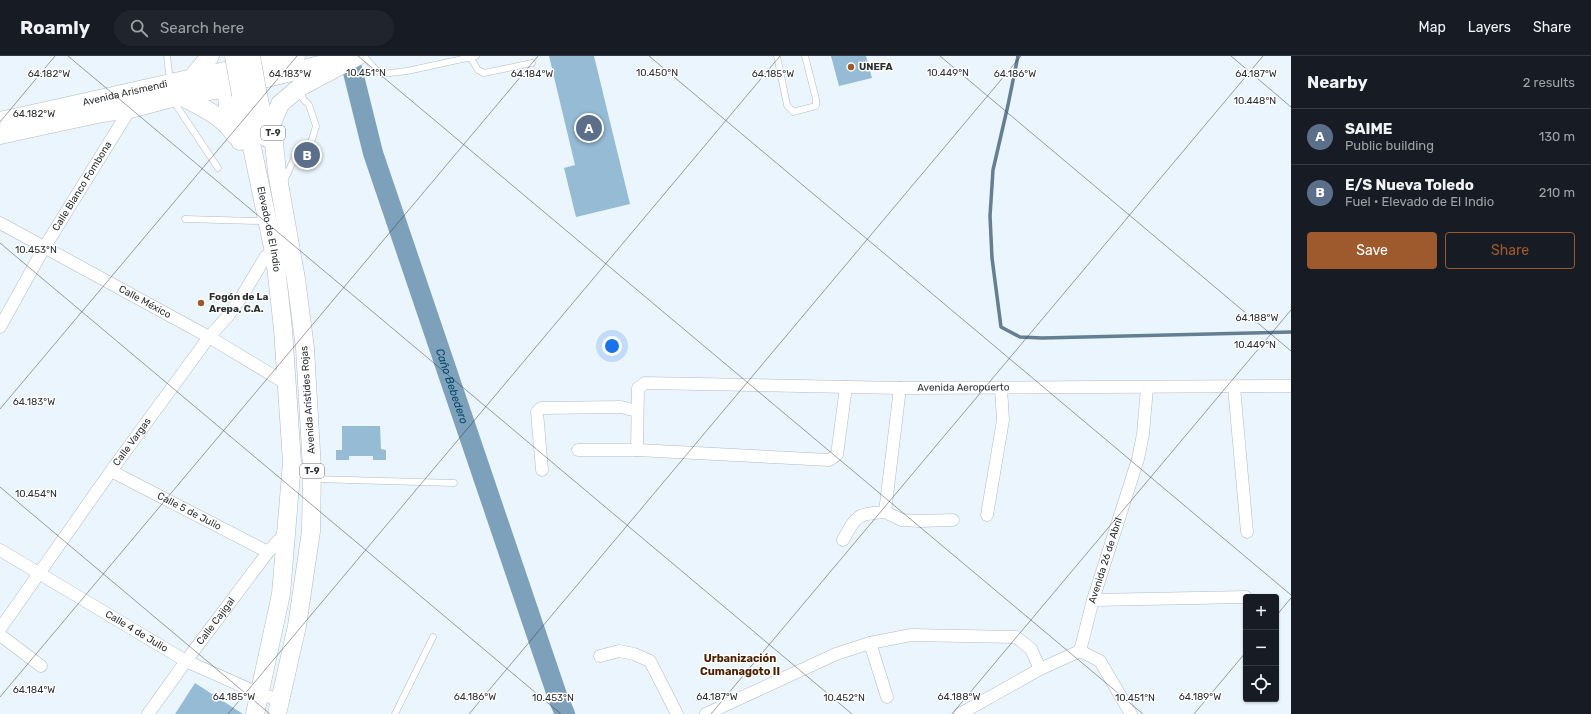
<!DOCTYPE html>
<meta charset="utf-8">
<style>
body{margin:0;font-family:Rubik,sans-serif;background:#20242c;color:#f1f3f6}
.controls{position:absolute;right:12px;bottom:12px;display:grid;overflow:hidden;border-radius:4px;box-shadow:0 1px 3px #0004}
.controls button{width:36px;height:36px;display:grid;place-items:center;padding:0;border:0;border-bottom:1px solid #363941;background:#171b24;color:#f1f3f6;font:20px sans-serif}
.you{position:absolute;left:612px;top:290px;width:14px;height:14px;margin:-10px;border:3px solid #fff;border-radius:50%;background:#1a73e8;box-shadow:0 0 0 6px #1a73e833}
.badge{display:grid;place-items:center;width:26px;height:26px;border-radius:50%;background:#9e5a2c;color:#fff;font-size:13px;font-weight:700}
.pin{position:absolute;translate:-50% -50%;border:2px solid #fff;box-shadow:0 1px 4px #0006}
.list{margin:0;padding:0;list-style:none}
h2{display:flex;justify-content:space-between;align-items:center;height:52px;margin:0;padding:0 16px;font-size:17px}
h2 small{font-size:13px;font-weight:400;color:#9ea1a6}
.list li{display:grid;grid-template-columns:26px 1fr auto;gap:12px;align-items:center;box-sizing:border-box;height:56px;padding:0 16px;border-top:1px solid #363941}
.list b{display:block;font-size:15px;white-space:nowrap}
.list p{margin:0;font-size:13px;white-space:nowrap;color:#9ea1a6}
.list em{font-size:13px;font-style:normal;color:#9ea1a6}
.actions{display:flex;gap:8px;padding:12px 16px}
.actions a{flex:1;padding:9px 0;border:1px solid #9e5a2c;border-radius:4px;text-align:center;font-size:14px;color:#9e5a2c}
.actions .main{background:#9e5a2c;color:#fff}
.icon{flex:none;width:22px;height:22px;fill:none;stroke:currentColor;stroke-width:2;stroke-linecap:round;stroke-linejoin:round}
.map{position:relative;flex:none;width:1291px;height:658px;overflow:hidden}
header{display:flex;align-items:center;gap:24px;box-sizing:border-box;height:56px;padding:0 20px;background:#171b24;border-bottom:1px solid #363941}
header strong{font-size:19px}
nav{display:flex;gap:22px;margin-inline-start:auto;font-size:14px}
.search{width:280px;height:36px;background:#20242c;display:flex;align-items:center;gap:10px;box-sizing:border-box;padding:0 14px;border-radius:22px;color:#9ea1a6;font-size:15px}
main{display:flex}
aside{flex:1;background:#171b24}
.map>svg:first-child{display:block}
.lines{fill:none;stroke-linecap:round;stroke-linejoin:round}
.stream{stroke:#647f91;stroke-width:3.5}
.river{stroke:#7da1ba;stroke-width:20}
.building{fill:#96bbd5}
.service-casing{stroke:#b1bbc2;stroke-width:7}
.minor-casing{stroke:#b1bbc2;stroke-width:13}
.primary-casing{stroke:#b1bbc2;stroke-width:19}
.service{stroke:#fff;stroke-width:6}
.minor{stroke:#fff;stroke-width:12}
.primary{stroke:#fff;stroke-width:18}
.primary-bridge-casing{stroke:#b1bbc2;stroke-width:19;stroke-linecap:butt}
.primary-bridge{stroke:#fff;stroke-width:18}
.ticks{fill:none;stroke:#2b2f32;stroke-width:1;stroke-opacity:0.45}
.poi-dot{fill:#9e5a2c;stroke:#fff;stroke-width:1.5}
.labels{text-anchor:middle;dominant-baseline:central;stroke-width:3;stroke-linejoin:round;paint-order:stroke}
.shield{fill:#fff;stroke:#6b6d70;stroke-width:1}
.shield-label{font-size:9px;font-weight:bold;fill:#2b2f32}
.poi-label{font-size:10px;font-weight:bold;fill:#2b2f32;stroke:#fff;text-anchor:start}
.street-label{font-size:10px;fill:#2b2f32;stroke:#fff}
.water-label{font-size:11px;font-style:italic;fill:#004568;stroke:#fff}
.neighbourhood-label{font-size:11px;font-weight:bold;fill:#4b1f00;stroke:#fff}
.ticks-label{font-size:10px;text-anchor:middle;fill:#2b2f32;stroke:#fff;stroke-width:3;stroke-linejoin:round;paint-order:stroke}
</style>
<header>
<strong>Roamly</strong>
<div class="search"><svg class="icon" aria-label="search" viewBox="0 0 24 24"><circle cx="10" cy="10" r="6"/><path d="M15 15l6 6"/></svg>Search here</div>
<nav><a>Map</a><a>Layers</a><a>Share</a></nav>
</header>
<main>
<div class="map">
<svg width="1291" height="658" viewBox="0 0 1291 658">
<rect width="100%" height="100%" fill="#ebf5fd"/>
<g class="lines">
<path class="stream" d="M1018,0L1008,49L993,114L990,160L992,202L1001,271L1020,281L1042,282L1291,276"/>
<path class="river" id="s1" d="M349,0L373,97L558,642L565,658"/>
</g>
<path class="building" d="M549,0H594L630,148L576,161L564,112L575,109Z
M831,0H866L872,22L839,30Z
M342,370H380L381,393L386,394V404H373V400H349V404H336V394H342Z
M195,627L243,658H175Z"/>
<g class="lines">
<defs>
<path id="service" d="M167,0L170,25
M364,0L376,14L382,18L407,15L476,0
M777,0L787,49L793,56L816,50V43L805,0
M470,1L478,14L484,17L532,7
M172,43L218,112
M284,125L294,103L311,87L316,70L309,49L303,43L300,33
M185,163L259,165
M314,423L454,427
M395,658L433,581"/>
<g id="minor">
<path id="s2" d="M0,167L209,281L287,328"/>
<path id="s3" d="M0,271L44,192L130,53"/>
<path d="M1234,331L1247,476"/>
<path d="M578,394H637L829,404L837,399L846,331"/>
<path id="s4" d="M637,394L638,332L645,327L900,332L1291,330"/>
<path d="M542,414L537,356L541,352L621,351L637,355"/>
<path id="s5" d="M111,415L268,496"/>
<path d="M885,456L902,464L919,465L953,464"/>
<path d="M987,459L1003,364L1001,332"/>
<path d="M843,484C857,459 856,458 885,456L900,332"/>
<path id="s6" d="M0,494L186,605L260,638L280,644"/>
<path d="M1093,544L1246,541"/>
<path id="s7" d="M0,573L111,415L209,281L228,260L242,240L266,200"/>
<path d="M0,579L41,610"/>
<path d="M870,587L887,641"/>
<path id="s8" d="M1080,595L1093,544L1138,403L1143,378L1147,332"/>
<path d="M1080,595L1100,605L1131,658"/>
<path d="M600,600L619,595L634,598L650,605L677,658"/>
<path id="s9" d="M148,658L186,605L268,496L287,475"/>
<path d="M706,658L836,598L870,587L911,579L1016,581L1031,593L1040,613"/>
<path d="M960,658L1040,613L1080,595"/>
</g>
<g id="primary">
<path d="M193,21L210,0"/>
<path d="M231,22L226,32L228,49L240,85"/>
<path id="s10" d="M241,39L275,201L283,273L292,406L281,538L255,658"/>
<path d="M258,39L267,82"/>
<path d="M181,40C201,51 222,59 235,79"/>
<path id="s11" d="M0,65C99,44 197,20 296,0"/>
<path d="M0,79L102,57L130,53L172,42L226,32L332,6"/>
<path d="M277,658L297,570L311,475L312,413L305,292L296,223L277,116L272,67L280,48L300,31L358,0"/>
</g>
</defs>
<use href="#service" class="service-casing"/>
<use href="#minor" class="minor-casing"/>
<use href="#primary" class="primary-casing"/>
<use href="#service" class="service"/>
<use href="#minor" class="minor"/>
<use href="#primary" class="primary"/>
<defs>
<path id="primary-bridge" d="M234,0L241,39
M251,0L258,39"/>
</defs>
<use href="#primary-bridge" class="primary-bridge-casing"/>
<use href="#primary-bridge" class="primary-bridge"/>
</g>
<path class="ticks" d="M68,0L852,658M358,0L1143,658M649,0L1291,539M940,0L1291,295M1231,0L1291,51M0,66L55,0M0,187L561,658M0,353L297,0M0,431L270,658M1276,560L1291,542M0,641L538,0M228,658L780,0M469,658L1021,0M711,658L1263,0M952,658L1291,254M1194,658L1246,596"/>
<g class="poi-dot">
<circle cx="851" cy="11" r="4"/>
<circle cx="201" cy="247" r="4"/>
</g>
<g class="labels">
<g class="shield">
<rect x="261" y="70" width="24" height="14" rx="3"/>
<rect x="300" y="408" width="24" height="14" rx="3"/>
</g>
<g class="shield-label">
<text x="273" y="77">T-9</text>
<text x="312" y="415">T-9</text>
</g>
<g class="poi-label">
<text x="859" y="11">UNEFA</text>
<text x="209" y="241">Fogón de La<tspan x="209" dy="12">Arepa, C.A.</tspan></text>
</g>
<g class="street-label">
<text stroke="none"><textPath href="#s11" startOffset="128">Avenida Arismendi</textPath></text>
<text stroke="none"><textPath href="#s3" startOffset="163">Calle Blanco Fombona</textPath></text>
<text stroke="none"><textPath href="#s10" startOffset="137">Elevado de El Indio</textPath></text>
<text stroke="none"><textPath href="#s2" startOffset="165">Calle México</textPath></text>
<text stroke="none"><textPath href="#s4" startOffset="389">Avenida Aeropuerto</textPath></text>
<text transform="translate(308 344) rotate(-94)">Avenida Arístides Rojas</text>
<text stroke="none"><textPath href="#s7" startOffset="229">Calle Vargas</textPath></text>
<text stroke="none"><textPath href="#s5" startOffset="88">Calle 5 de Julio</textPath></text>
<text stroke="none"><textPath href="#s8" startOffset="94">Avenida 26 de Abril</textPath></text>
<text stroke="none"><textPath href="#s9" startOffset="115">Calle Cajigal</textPath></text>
<text stroke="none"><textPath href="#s6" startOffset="159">Calle 4 de Julio</textPath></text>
</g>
<g class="water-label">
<text stroke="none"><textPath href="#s1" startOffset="346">Caño Bebedero</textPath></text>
</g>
<g class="neighbourhood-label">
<text x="740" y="602">Urbanización<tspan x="740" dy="13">Cumanagoto II</tspan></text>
</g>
</g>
<g class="ticks-label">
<text x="366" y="20">10.451°N</text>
<text x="657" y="20">10.450°N</text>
<text x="948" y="20">10.449°N</text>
<text x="49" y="21">64.182°W</text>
<text x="290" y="21">64.183°W</text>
<text x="532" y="21">64.184°W</text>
<text x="773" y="21">64.185°W</text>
<text x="1015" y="21">64.186°W</text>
<text x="1256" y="21">64.187°W</text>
<text x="1255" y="48">10.448°N</text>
<text x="34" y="61">64.182°W</text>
<text x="36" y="197">10.453°N</text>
<text x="1257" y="265">64.188°W</text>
<text x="1255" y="292">10.449°N</text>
<text x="34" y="349">64.183°W</text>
<text x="36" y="441">10.454°N</text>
<text x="34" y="637">64.184°W</text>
<text x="234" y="644">64.185°W</text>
<text x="475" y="644">64.186°W</text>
<text x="717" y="644">64.187°W</text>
<text x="959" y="644">64.188°W</text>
<text x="1200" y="644">64.189°W</text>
<text x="553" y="645">10.453°N</text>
<text x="844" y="645">10.452°N</text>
<text x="1135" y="645">10.451°N</text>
</g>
</svg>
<div class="controls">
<button>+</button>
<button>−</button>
<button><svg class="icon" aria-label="locate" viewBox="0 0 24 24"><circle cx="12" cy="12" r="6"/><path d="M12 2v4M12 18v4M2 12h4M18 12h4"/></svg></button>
</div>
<div class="you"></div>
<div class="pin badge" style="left:589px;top:72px;background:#5c6f8a">A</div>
<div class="pin badge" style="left:307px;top:99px;background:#5c6f8a">B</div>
</div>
<aside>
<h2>Nearby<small>2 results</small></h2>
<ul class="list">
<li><span class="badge" style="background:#5c6f8a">A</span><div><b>SAIME</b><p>Public building</p></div><em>130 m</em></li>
<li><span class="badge" style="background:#5c6f8a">B</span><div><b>E/S Nueva Toledo</b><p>Fuel · Elevado de El Indio</p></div><em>210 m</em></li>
</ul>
<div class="actions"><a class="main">Save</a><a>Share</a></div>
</aside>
</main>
